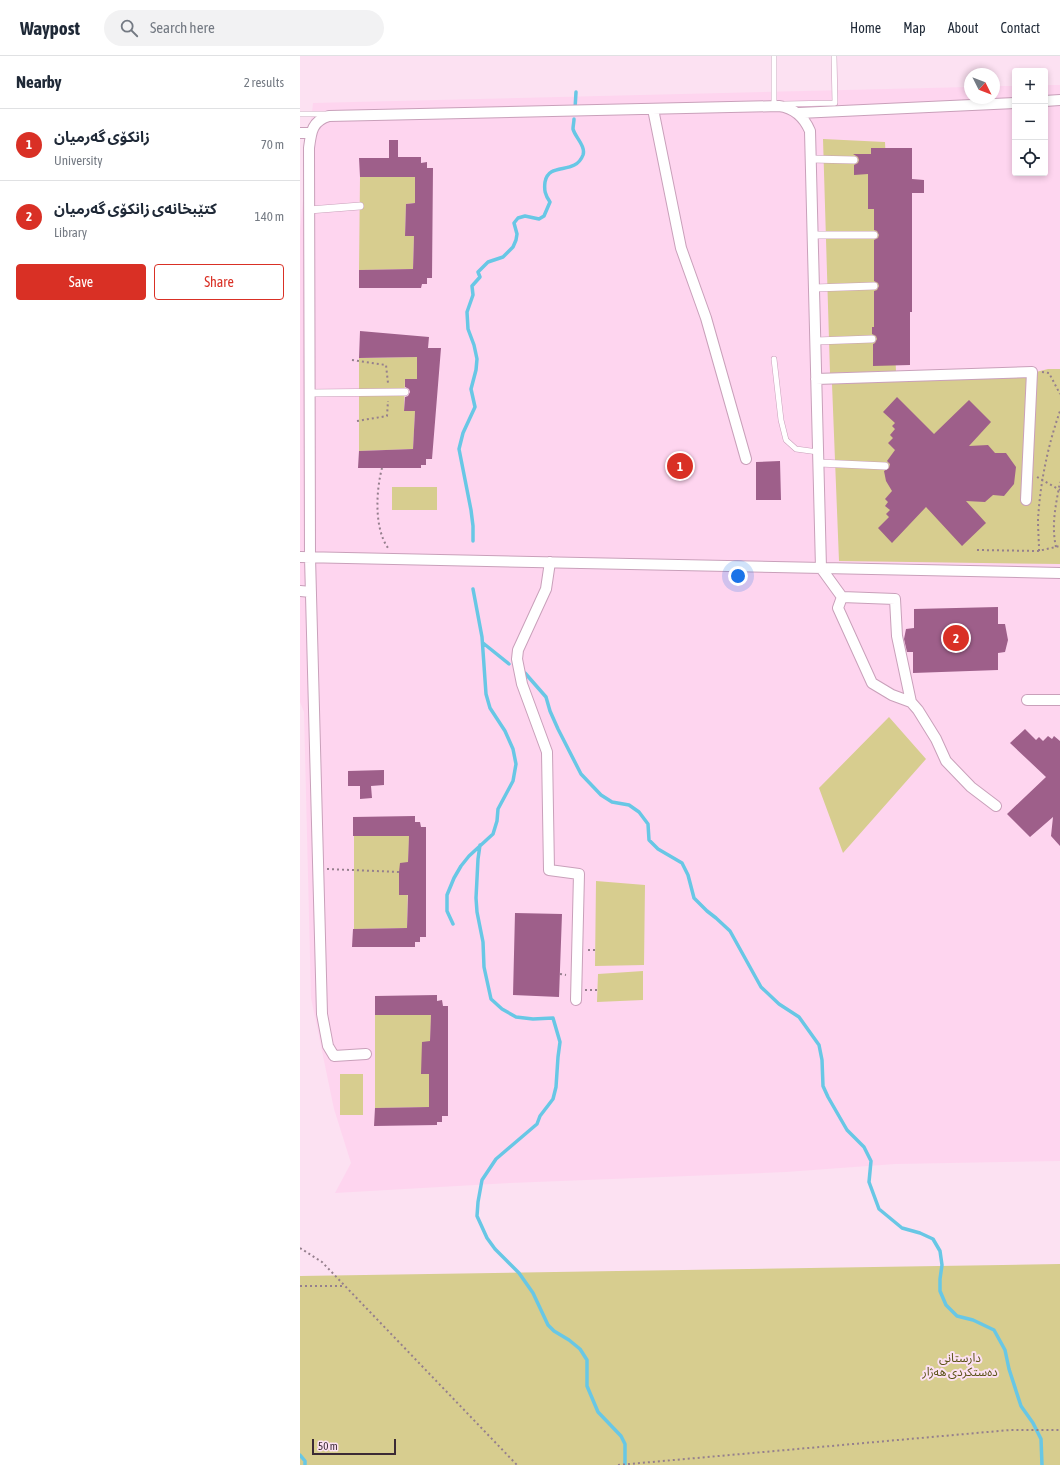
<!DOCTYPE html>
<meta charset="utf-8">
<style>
body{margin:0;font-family:"Asap Condensed","Noto Sans Arabic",sans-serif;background:#f2f2f3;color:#1f2937}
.controls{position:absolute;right:12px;top:12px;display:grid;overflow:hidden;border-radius:4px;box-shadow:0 2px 6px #0003}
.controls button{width:36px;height:36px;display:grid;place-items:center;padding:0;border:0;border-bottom:1px solid #e0e1e3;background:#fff;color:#1f2937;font:20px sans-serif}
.compass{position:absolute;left:664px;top:12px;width:36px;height:36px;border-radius:50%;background:#fff;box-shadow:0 2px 6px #0003;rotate:132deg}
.scale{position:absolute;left:12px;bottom:10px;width:84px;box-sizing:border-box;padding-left:4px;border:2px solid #3b2a35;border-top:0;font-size:11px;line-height:14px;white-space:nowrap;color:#3b2a35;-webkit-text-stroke:3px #fce1f2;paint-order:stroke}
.you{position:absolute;left:438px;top:520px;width:14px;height:14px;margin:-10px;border:3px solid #fff;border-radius:50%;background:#1a73e8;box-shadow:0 0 0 6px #1a73e833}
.badge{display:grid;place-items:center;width:26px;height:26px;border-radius:50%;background:#d93025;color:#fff;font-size:13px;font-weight:700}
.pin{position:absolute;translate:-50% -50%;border:2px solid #fff;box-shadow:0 1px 4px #0006}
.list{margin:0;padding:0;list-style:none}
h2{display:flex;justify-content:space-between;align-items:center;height:52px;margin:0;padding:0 16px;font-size:17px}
h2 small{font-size:13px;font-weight:400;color:#747a83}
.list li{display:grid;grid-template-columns:26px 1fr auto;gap:12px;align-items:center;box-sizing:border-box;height:72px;padding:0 16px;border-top:1px solid #e0e1e3}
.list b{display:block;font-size:15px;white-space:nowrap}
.list p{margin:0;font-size:13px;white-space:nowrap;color:#747a83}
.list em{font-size:13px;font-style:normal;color:#747a83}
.actions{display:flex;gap:8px;padding:12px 16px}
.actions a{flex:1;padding:9px 0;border:1px solid #d93025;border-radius:4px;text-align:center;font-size:14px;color:#d93025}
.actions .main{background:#d93025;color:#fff}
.icon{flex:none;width:22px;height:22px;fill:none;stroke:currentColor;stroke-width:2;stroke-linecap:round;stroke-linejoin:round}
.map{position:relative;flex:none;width:760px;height:1409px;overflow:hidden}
header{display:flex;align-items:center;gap:24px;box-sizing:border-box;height:56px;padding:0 20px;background:#fff;border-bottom:1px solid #e0e1e3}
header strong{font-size:19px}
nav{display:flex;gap:22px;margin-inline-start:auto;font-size:14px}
.search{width:280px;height:36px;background:#f2f2f3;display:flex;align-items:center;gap:10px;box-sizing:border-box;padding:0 14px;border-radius:22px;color:#747a83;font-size:15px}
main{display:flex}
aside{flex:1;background:#fff}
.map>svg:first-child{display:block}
.built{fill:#fed5ef}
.green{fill:#d7cd8f}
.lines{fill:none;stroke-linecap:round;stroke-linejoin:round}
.stream{stroke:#68c7e5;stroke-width:3.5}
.building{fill:#9e5f8a}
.service-casing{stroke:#c9a0ba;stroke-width:6}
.pedestrian-casing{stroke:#c9a0ba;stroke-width:8}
.minor-casing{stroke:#c9a0ba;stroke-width:12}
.path{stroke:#957f8d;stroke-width:2;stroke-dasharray:2 3;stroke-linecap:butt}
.service{stroke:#fff;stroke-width:5}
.pedestrian{stroke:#fff;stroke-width:7}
.minor{stroke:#fff;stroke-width:10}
.labels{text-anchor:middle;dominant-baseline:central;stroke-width:4;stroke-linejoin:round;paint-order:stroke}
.park-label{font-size:12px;fill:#5b5217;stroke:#fce1f2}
</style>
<header>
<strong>Waypost</strong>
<div class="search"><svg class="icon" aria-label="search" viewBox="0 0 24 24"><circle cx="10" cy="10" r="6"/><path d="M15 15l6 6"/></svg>Search here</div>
<nav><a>Home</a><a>Map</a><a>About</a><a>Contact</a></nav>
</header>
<main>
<aside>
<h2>Nearby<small>2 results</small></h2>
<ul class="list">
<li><span class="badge">1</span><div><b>زانکۆی گەرمیان</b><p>University</p></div><em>70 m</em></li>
<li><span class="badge">2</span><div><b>کتێبخانەی زانکۆی گەرمیان</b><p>Library</p></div><em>140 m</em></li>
</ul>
<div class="actions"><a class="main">Save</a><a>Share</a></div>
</aside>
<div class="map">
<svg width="760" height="1409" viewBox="0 0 760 1409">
<rect width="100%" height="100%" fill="#fce1f2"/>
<path class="built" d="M745,29H760V1105L595,1108L486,1116L210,1127L35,1137L51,1107L34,1053L11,942L4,656L0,646V174L13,47L670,31V42H694V30H715V117H745Z"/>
<path class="green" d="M523,83L585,86L596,315L530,317Z
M60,121H115V147L106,148L105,180H114L113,213L59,214Z
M117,301V323H105L104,355H115L113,393L59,395V302Z
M748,313H760V508L539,505L532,328L720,320Z
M92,431H137V454H92Z
M589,661L626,703L543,797L519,732Z
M54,780H109L107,872L54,873Z
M296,825L345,829L344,909L295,910Z
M343,915V944L297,946L298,918Z
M75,959H131L129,1051L75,1052Z
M40,1018H63V1059H40Z
M760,1208V1409H0V1220Z"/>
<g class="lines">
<path class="stream" d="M275,53L276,36
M173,485V470L171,454L159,393L163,377L175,351L171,333L176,314L177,303L174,289L168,273L167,256L173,239L172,230L180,221L178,216L188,206L203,201L213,191L216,184L217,178L214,167L218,162L225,160L239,163L244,160L250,146C245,139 244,134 245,126C249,105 275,120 283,99C286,90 275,81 273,73C273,70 274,66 274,63
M183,587L209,608
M225,617L246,641L250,655L258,673L281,718L301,739L312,746L329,749L339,756L348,768L349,784L358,793L382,807L388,819L394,842L407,855L416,862L430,875L461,931L479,948L499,961L519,989L522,1004L523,1030L528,1041L547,1074L564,1091L571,1105L569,1126L579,1153L602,1172L620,1177L633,1183L640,1195L642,1209L640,1223V1235L646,1249L657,1260L673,1264L694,1274L705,1294L709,1313L721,1350L733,1367L741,1383L742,1409
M180,789L178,803L176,842L177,856L183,886L184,911L191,943L202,953L216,961L233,963L253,962L260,986L258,1001L256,1031L253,1043L240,1060L237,1068L196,1103L182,1124L178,1146L177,1160L187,1182L195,1193L219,1217L233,1237L248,1269L254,1275L269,1284L280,1293L287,1304V1330L298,1356L321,1380L325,1388V1409
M153,868L147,855V839L154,822L161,810L169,800L193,778L197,765L198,753L213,725L216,708L213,693L205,675L190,652L186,638L182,581L173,533
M0,1399L5,1405V1409"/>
</g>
<path class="building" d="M89,84H98V101H121V107L127,106V112H133L132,222H127V228H122L121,232H59V214L113,213L114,180H105L106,148L115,147V121H60L59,102H89Z
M571,92H612V123L624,124V137H612V256H610V309L573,310V288L575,287L577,283L576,280L572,278V271H574V235L577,234L579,230L578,227L574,225V184L578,182L579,179L577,175L574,174V153H568V118L554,119V109L558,107L559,104L558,101L553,98H571Z
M60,275L129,281L128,292H141L132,403H126V409H121V412H58L59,395L113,393L115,355H104L105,341L108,340L110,336L109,333L105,331V323H117V301L59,302Z
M597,341L634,378L669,344L691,366L669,390L688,389L695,397H706L716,411L714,428L704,440L693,439L685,446L666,445L686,467L662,490L626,451L592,487L578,472L589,461L586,458L590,454L585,450L588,446L585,443L592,435L586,425L584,415L589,412L590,408L587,405L595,394L588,387L593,382L590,379L595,373L592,370L595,367L583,356Z
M480,405L481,444H456V406Z
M698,551V568H705L708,584L705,596L698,597V614L613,617V596H607L604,583L606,573L614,572V553Z
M725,673L736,684L739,681L743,685L748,680L752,683L754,680L760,685V790L751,780L753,761L730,781L707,758L746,721L710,687Z
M84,714V729L71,730L72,742L60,743V730H48V715Z
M115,760V766H120L121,771H126V881H120V886H115V891H52L53,873L107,872L108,839H99V816L100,807L108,806L109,780H53V761Z
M215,857L262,858L259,941L213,939Z
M137,939V945L142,944L143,950H148V1060H142V1066H137V1069L74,1070L75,1052L129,1051V1018H121L122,986L130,985L131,959H75V940Z"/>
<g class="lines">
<defs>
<path id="service" d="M485,48L535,47L534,0
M474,49V0
M0,58H27
M474,303L481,364L486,384L496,393L518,396"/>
<path id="pedestrian" d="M511,103L554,104
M9,154L60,150
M513,179H574
M514,232L574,230
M516,285L572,283
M10,337L105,336
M519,407L585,410"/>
<path id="minor" d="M745,45L760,44
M353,53L381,192L406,262L446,403
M499,57L715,47
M0,77H11
M516,323L732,316L726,444
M0,501L760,517
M250,506L246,533L218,594L217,603L222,628L247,696L249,814L279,818L276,944
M0,535L11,536
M542,541L538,552L572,627L592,639L611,646
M727,644H760
M66,998L34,1000L28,990L22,958L10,501L9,92C11,76 12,65 29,60L479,50C495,52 504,61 510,75L521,512L542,541L595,543L597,580L611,646L618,654L636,683L646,705L671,731L696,750"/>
</defs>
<use href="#service" class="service-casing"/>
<use href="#pedestrian" class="pedestrian-casing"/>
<use href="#minor" class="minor-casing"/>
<path class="path" d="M52,304L86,309L88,327
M742,316L749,317L760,338
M57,365L87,360L88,345
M82,412C76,435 74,472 88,492
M737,421L760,434
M756,491C751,469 756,448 760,426
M677,494L738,495L760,490
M739,495C739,485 738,474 738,464C740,427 748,389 760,355
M27,813L99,816
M288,894H295
M260,918L266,919
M285,934H298
M0,1192L22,1206L217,1409
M0,1230H43
M318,1409L710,1374H760"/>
<use href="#service" class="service"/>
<use href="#pedestrian" class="pedestrian"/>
<use href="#minor" class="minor"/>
</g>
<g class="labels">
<g class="park-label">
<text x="660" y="1302">دارستانی<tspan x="660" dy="14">دەستکردی هەژار</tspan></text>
</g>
</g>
</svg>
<div class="controls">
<button>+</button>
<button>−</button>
<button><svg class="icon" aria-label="locate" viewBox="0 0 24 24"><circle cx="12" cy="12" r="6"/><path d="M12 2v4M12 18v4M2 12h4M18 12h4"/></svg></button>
</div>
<svg class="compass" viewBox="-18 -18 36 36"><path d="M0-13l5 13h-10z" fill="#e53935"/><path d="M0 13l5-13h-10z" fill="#747a83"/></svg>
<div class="scale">50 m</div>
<div class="you"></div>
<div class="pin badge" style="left:380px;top:410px">1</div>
<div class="pin badge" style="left:656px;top:582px">2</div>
</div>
</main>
